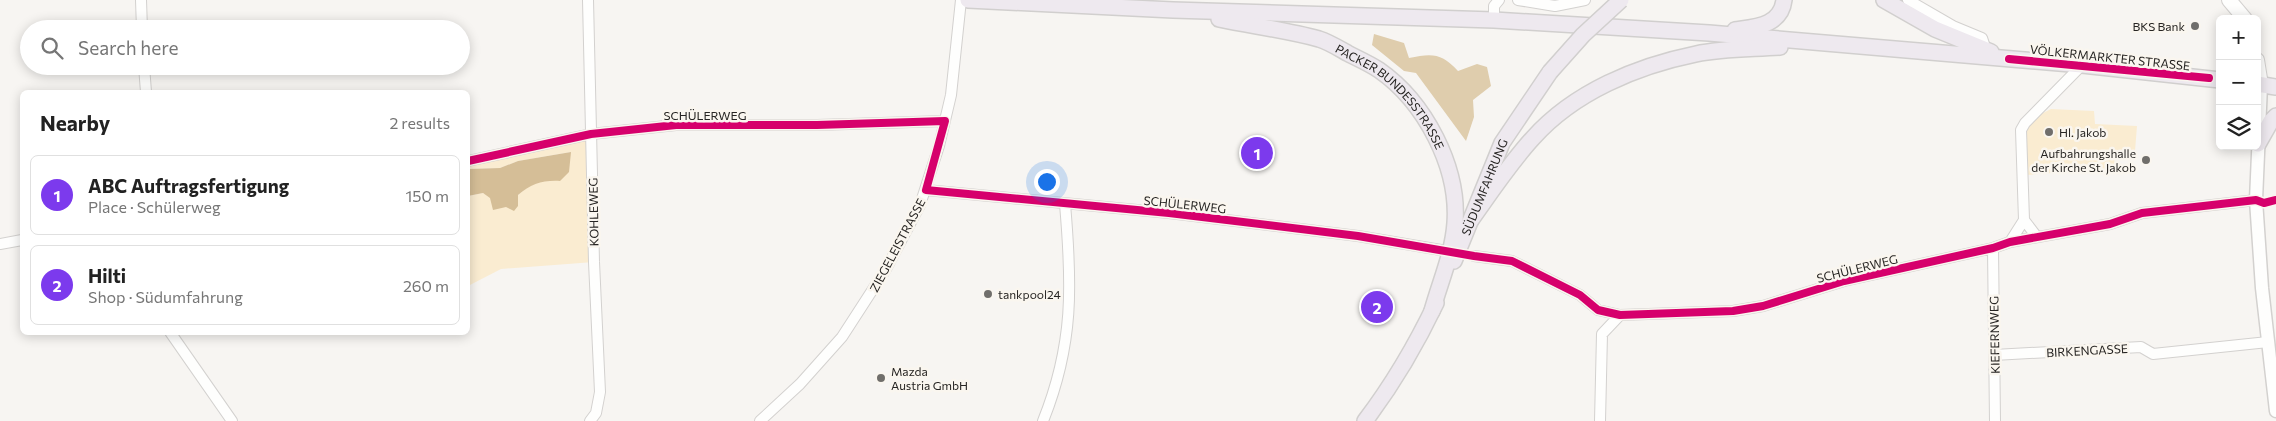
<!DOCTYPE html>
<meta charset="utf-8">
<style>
body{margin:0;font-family:Commissioner,sans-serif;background:#f2f2f2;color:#222}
.controls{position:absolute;right:15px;top:15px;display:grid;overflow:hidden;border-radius:8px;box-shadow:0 2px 12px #0003}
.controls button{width:45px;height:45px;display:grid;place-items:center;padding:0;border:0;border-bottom:1px solid #e0e0e0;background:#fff;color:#222;font:25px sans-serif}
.you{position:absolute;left:1046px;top:181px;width:18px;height:18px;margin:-12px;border:4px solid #fff;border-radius:50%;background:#1a73e8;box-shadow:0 0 0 8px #1a73e833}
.badge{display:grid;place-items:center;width:32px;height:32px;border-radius:50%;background:#7c3aed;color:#fff;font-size:16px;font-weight:700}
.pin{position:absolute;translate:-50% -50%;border:2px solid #fff;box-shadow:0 1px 5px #0006}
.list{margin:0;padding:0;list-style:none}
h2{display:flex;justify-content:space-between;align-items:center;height:65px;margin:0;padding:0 20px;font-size:21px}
h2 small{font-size:16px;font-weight:400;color:#767676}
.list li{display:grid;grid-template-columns:32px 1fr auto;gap:15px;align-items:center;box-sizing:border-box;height:80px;margin:0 10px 10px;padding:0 10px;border:1px solid #e0e0e0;border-radius:8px}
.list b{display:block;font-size:19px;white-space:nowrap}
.list p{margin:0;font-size:16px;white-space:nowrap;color:#767676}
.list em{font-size:16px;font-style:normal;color:#767676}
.icon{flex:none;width:28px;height:28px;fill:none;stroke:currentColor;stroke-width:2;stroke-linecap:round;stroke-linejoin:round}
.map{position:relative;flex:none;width:2276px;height:421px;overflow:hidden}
.search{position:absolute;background:#fff;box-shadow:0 2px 12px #0003;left:20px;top:20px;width:450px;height:55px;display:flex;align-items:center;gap:12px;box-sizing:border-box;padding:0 18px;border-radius:28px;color:#767676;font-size:19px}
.panel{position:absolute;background:#fff;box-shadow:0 2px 12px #0003;left:20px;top:90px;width:450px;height:245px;border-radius:8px}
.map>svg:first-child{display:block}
.green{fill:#faecd1}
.forest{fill:#dfcdad}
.water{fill:#d5be97}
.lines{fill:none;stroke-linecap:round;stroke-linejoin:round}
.minor-casing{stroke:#d3d1cf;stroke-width:12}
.tertiary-casing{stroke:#d3d1cf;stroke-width:15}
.secondary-casing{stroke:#d3d1cf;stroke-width:16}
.primary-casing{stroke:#d1cfce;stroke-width:18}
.minor{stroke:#fefefd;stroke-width:10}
.tertiary{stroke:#fefefd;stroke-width:12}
.secondary{stroke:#fefefd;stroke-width:14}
.primary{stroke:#eee9ef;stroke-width:15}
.primary-bridge-casing{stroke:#d1cfce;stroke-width:18;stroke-linecap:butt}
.primary-bridge{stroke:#eee9ef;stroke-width:15}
.cycleway-casing{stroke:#faf6ef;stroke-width:11}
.cycleway{stroke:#d6006c;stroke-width:8}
.poi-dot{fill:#706e6b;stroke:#faf6ef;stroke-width:2}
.labels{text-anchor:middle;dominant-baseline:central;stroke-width:5;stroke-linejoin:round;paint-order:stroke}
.poi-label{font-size:12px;fill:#272523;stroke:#faf6ef;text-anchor:start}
.street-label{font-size:12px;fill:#272523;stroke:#faf6ef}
</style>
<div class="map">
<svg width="2276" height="421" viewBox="0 0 2276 421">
<rect width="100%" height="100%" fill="#f7f5f2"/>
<path class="green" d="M2051,109L2094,111L2095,124L2137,126L2135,151L2114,152L2115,168L2027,175L2024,132L2031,119Z
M591,134L594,262L501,269L468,286V196L483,193L506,206H518V195L527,187L544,180L571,152L518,161L500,168L468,169V161Z"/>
<path class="forest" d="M1374,34L1404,43L1409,58C1432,53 1442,53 1458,71L1477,64L1487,67L1491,86L1473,100L1474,117L1466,141L1416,73L1404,71L1372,45Z"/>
<path class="water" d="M571,152L569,172L560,181C543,180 531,184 518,195V206L514,211L506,207L493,210L490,198L483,193L468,196V169L500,168L518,161Z"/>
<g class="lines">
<defs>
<path id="minor" d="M141,0L142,29
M588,0L594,262L600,392L596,413L590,421
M1518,0L1555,6L1585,0
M1908,0L1953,26L1982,38L1986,50
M1494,20V6L1499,0
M144,66L146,92
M468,161L591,134L676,125H817L945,121
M926,190L1169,213L1358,236L1441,250
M2024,220L2037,237
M2010,242L2024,220L2021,130L2025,123L2082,65
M0,244L22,240
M1993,248L1995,421
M1474,256L1512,261L1580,295L1598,310L1620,315L1733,311L1763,306L1844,281L1993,248L2010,242L2110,224L2142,213L2256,200
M170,332L232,421
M1994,355L2141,347L2153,354L2268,342
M760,421L800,384L842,337L886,269L920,205L939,146L951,95L961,0
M1043,421C1074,344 1072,285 1065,204
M1600,421L1602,334L1620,315"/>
<path id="tertiary" d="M2261,85L2256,200L2262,288L2276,411"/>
<path id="secondary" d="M2229,0L2245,19
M2257,60L2261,85"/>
<g id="primary">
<path d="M968,0L1173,10L1494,20L1709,33L2082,65L2220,80"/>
<path d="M1884,0L1935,29L1991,52"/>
<path id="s1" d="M1219,19C1252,26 1286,30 1319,39C1329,42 1340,49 1349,54C1359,59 1370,64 1379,70C1425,102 1459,167 1455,223C1453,253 1440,282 1432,311"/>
<path d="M1735,30C1755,27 1781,26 1784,0"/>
<path d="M2257,84L2276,87"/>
<path d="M2258,144L2271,121L2276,116"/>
<path d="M1471,220C1491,192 1510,163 1533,138C1574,92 1637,66 1696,54C1723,48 1752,49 1780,47"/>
<path id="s2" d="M1454,261L1502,143L1550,72"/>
<path d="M1365,421C1393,384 1416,345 1436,303"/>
</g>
</defs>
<use href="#minor" class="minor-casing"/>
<use href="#tertiary" class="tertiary-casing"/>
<use href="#secondary" class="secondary-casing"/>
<use href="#primary" class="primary-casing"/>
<use href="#minor" class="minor"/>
<use href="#tertiary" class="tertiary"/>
<use href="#secondary" class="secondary"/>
<use href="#primary" class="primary"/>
<defs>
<path id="primary-bridge" d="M1550,72L1583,35L1621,0"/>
</defs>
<use href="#primary-bridge" class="primary-bridge-casing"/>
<use href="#primary-bridge" class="primary-bridge"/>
<defs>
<path id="cycleway" d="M2009,59L2209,78
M468,161L591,134L676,125H817L945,121L926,190L1169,213L1358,236L1474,256L1512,261L1580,295L1598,310L1620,315L1733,311L1763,306L1844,281L1993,248L2010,242L2110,224L2142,213L2256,200L2264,203L2276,200"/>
</defs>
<use href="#cycleway" class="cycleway-casing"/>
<use href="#cycleway" class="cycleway"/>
</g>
<g class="poi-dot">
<circle cx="2195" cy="26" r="5"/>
<circle cx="2049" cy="132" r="5"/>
<circle cx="2146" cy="160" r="5"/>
<circle cx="988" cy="294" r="5"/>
<circle cx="881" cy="378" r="5"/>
</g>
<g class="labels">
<g class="poi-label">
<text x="2185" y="26" text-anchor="end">BKS Bank</text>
<text x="2059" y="132">Hl. Jakob</text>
<text x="2136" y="153" text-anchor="end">Aufbahrungshalle<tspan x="2136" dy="14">der Kirche St. Jakob</tspan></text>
<text x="998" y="294">tankpool24</text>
<text x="891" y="371">Mazda<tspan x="891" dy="14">Austria GmbH</tspan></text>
</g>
<g class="street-label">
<text transform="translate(2110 57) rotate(6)">VÖLKERMARKTER STRASSE</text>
<text stroke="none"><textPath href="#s1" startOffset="196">PACKER BUNDESSTRASSE</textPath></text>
<text x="705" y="115">SCHÜLERWEG</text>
<text stroke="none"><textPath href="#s2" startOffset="80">SÜDUMFAHRUNG</textPath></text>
<text transform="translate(1185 204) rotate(6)">SCHÜLERWEG</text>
<text transform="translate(593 212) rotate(-91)">KOHLEWEG</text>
<text transform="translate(897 245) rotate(-62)">ZIEGELEISTRASSE</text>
<text transform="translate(1857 268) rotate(-14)">SCHÜLERWEG</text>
<text transform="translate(1994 335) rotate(-91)">KIEFERNWEG</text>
<text transform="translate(2087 350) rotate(-3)">BIRKENGASSE</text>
</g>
</g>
</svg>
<div class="controls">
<button>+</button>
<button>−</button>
<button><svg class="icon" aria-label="layers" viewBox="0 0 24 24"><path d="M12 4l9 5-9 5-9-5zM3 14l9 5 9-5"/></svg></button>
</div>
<div class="you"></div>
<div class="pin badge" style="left:1257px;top:153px">1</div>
<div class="pin badge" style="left:1377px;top:307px">2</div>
<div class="search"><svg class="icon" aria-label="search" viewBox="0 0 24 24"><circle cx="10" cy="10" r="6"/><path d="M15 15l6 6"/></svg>Search here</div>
<section class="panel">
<h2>Nearby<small>2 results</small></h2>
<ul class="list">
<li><span class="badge">1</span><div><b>ABC Auftragsfertigung</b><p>Place · Schülerweg</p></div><em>150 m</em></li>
<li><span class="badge">2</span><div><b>Hilti</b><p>Shop · Südumfahrung</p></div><em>260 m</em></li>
</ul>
</section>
</div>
